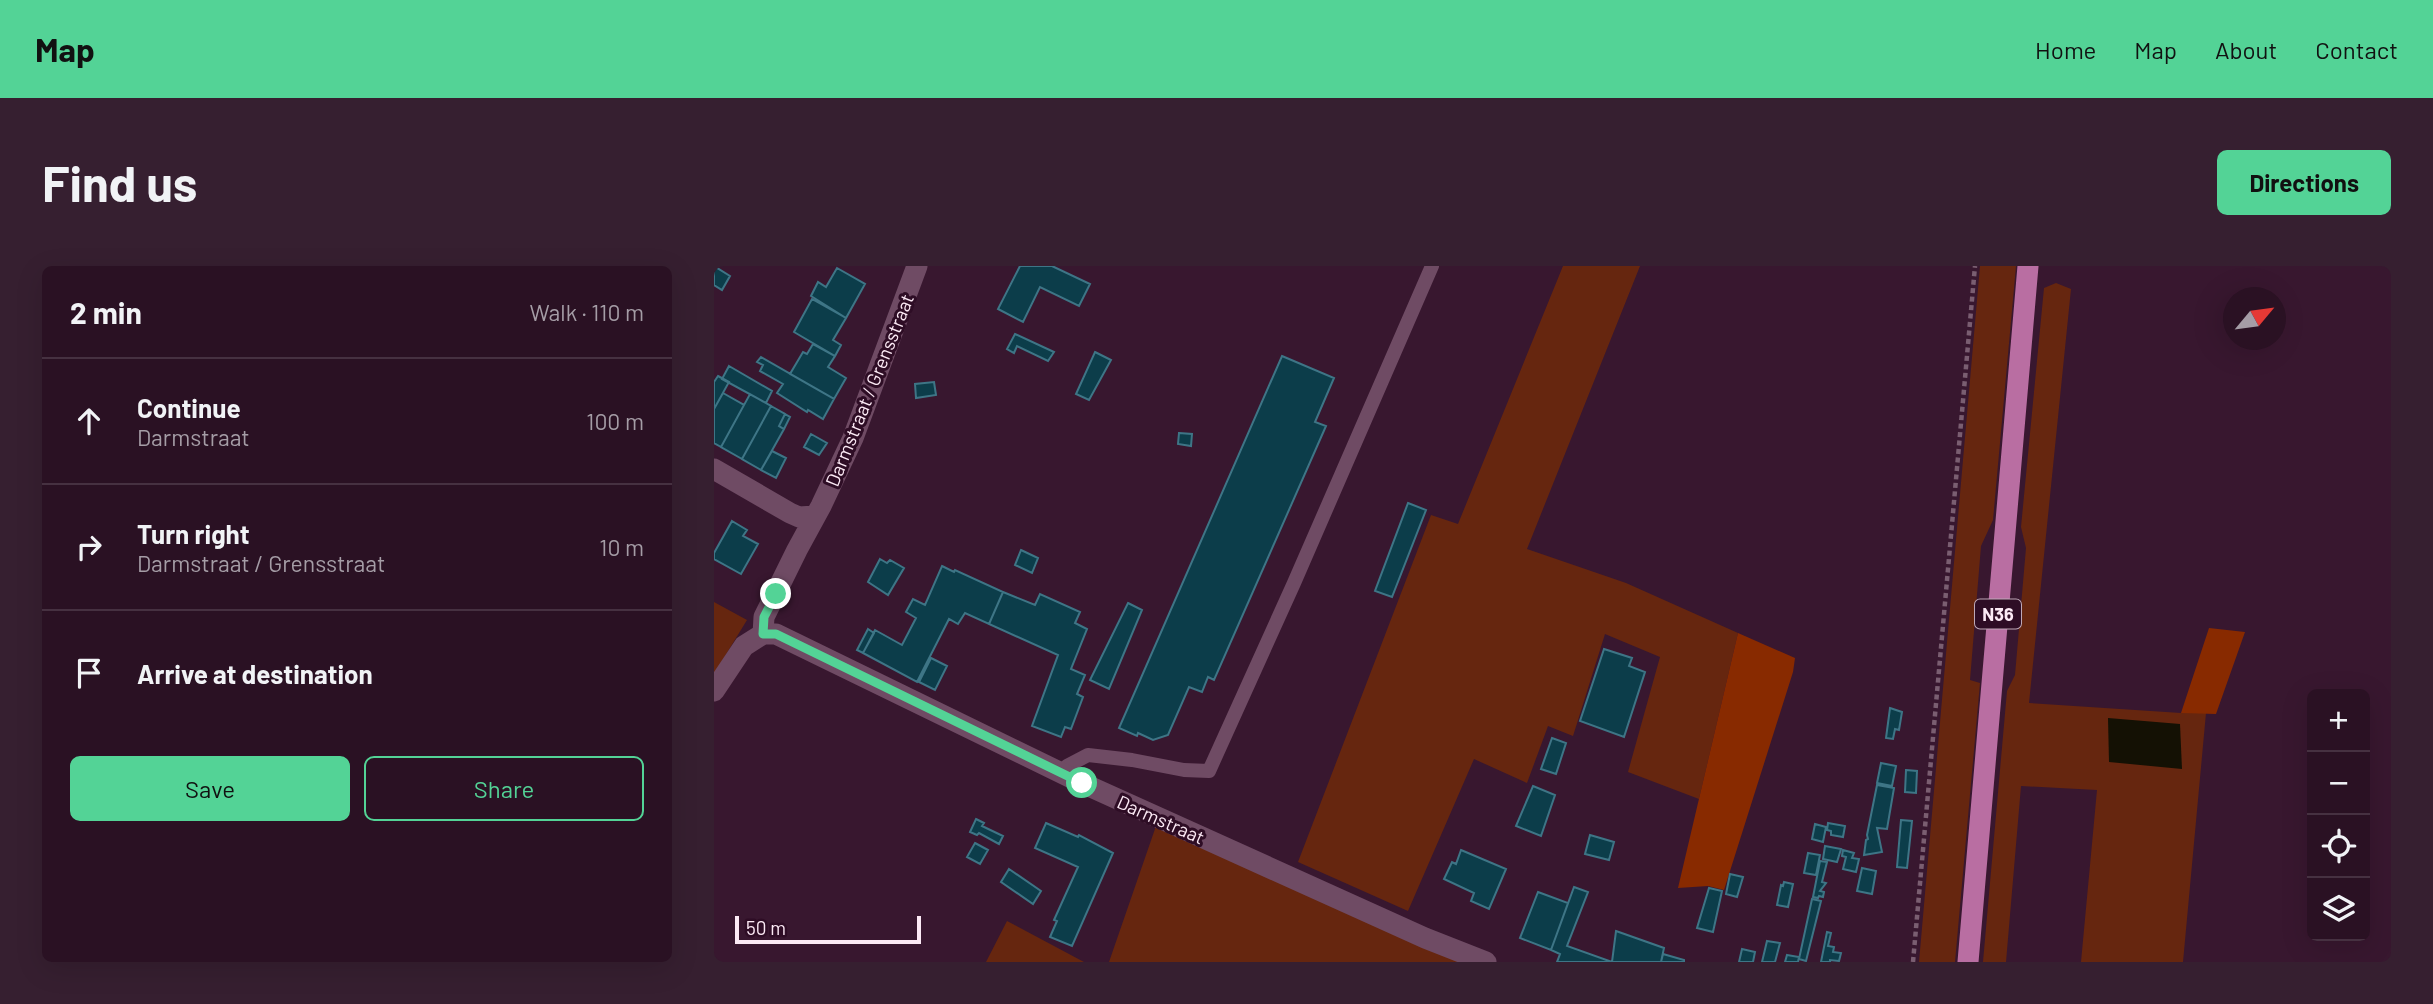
<!DOCTYPE html>
<meta charset="utf-8">
<style>
body{margin:0;font-family:Barlow,sans-serif;background:#361f30;color:#f1f3f6}
.controls{position:absolute;right:21px;bottom:21px;display:grid;overflow:hidden;border-radius:10px;box-shadow:0 7px 28px #0002}
.controls button{width:63px;height:63px;display:grid;place-items:center;padding:0;border:0;border-bottom:2px solid #463141;background:#2a1123;color:#f1f3f6;font:35px sans-serif}
.compass{position:absolute;left:1509px;top:21px;width:63px;height:63px;border-radius:50%;background:#2a1123;box-shadow:0 7px 28px #0002;rotate:61deg}
.scale{position:absolute;left:21px;bottom:18px;width:186px;box-sizing:border-box;padding-left:7px;border:4px solid #fceaf5;border-top:0;font-size:19px;line-height:24px;white-space:nowrap;color:#fceaf5;-webkit-text-stroke:5px #2e0d25;paint-order:stroke}
.stop{position:absolute;width:21px;height:21px;margin:-16px;border:5px solid #53d396;border-radius:50%;background:#fff}
.stop.end{background:#53d396;border-color:#fff;box-shadow:0 2px 7px #0008}
.list{margin:0;padding:0;list-style:none}
h2{display:flex;justify-content:space-between;align-items:center;height:91px;margin:0;padding:0 28px;font-size:30px}
h2 small{font-size:23px;font-weight:400;color:#a59da6}
.list li{display:grid;grid-template-columns:46px 1fr auto;gap:21px;align-items:center;box-sizing:border-box;height:126px;padding:0 28px;border-top:2px solid #463141}
.list b{display:block;font-size:26px;white-space:nowrap}
.list p{margin:0;font-size:23px;white-space:nowrap;color:#a59da6}
.list em{font-size:23px;font-style:normal;color:#a59da6}
.actions{display:flex;gap:14px;padding:21px 28px}
.actions a{flex:1;padding:16px 0;border:2px solid #53d396;border-radius:10px;text-align:center;font-size:24px;color:#53d396}
.actions .main{background:#53d396;color:#111}
.icon{flex:none;width:38px;height:38px;fill:none;stroke:currentColor;stroke-width:2;stroke-linecap:round;stroke-linejoin:round}
.map{position:relative;flex:none;width:1677px;height:696px;overflow:hidden;border-radius:10px}
header{display:flex;align-items:center;gap:42px;box-sizing:border-box;height:98px;padding:0 35px;background:#53d396;color:#111}
header strong{font-size:33px}
nav{display:flex;gap:38px;margin-inline-start:auto;font-size:24px}
.intro{display:flex;align-items:center;justify-content:space-between;box-sizing:border-box;height:168px;padding:0 42px}
h1{margin:0;font-size:49px}
.button{padding:18px 32px;border-radius:10px;background:#53d396;color:#111;font-size:24px;font-weight:700}
main{display:flex;gap:42px;padding:0 42px}
aside{flex:1;background:#2a1123;border-radius:10px;box-shadow:0 7px 28px #0002}
.map>svg:first-child{display:block}
.green{fill:#66260f}
.forest{fill:#882a00}
.water{fill:#141104}
.building{fill:#0c3d4a;stroke:#3e7586;stroke-width:2}
.lines{fill:none;stroke-linecap:round;stroke-linejoin:round}
.path{stroke:#7a5e71;stroke-width:4.5;stroke-dasharray:5 3.5;stroke-linecap:butt}
.lane{stroke:#6f4b64;stroke-width:14}
.street{stroke:#6f4b64;stroke-width:21}
.primary{stroke:#b96ea2;stroke-width:21}
.route{stroke:#53d396;stroke-width:9}
.labels{text-anchor:middle;dominant-baseline:central;stroke-width:6;stroke-linejoin:round;paint-order:stroke}
.shield{fill:#2e0d25;stroke:#bea8b7;stroke-width:2}
.shield-label{font-size:18px;font-weight:bold;fill:#fceaf5}
.street-label{font-size:19px;fill:#fceaf5;stroke:#2e0d25}
</style>
<header>
<strong>Map</strong>
<nav><a>Home</a><a>Map</a><a>About</a><a>Contact</a></nav>
</header>
<div class="intro"><h1>Find us</h1><a class="button">Directions</a></div>
<main>
<aside>
<h2>2 min<small>Walk · 110 m</small></h2>
<ul class="list">
<li><svg class="icon" aria-label="ahead" viewBox="0 0 24 24"><path d="M12 20V5M6 11l6-6 6 6"/></svg><div><b>Continue</b><p>Darmstraat</p></div><em>100 m</em></li>
<li><svg class="icon" aria-label="right" viewBox="0 0 24 24"><path d="M7 20v-9h11M14 6l5 5-5 5"/></svg><div><b>Turn right</b><p>Darmstraat / Grensstraat</p></div><em>10 m</em></li>
<li><svg class="icon" aria-label="arrive" viewBox="0 0 24 24"><path d="M6 21V4h12l-3 4 3 4H6"/></svg><div><b>Arrive at destination</b></div></li>
</ul>
<div class="actions"><a class="main">Save</a><a>Share</a></div>
</aside>
<div class="map">
<svg width="1677" height="696" viewBox="0 0 1677 696">
<rect width="100%" height="100%" fill="#38172f"/>
<path class="green" d="M849,0H926L813,283L912,317L1024,367L985,533L914,506L946,391L891,368L859,470L834,460L813,517L760,493L694,645L584,596L717,249L744,258Z
M1266,0H1302L1279,254L1267,280L1256,414L1266,417L1241,696H1205Z
M1342,17L1357,23L1315,437L1467,447H1492L1469,696H1367L1383,524L1307,520L1292,696H1269L1293,425L1301,409L1312,282L1307,261L1330,22Z
M0,336L33,354L0,408Z
M442,560L753,696H395Z
M293,655L370,696H272Z"/>
<path class="forest" d="M1495,362L1531,366L1502,448L1467,447Z
M1024,367L1081,392L1079,406L1010,624L994,620L964,622Z"/>
<path class="water" d="M1394,452L1466,458L1468,503L1395,496Z"/>
<path class="building" d="M0,0L16,10L8,24L0,19Z
M306,0H338L376,18L365,40L326,21L309,56L284,43Z
M123,2L151,18L132,52L97,30L104,16L112,21Z
M98,33L132,52L119,74L127,79L121,90L80,66Z
M301,68L340,86L334,95L303,80L300,87L293,83Z
M99,78L121,90L114,101L132,112L120,133L76,108L89,86L93,88Z
M381,86L397,94L375,134L362,128Z
M568,90L620,112L601,156L612,160L500,414L494,411L488,426L475,421L454,469L439,474L424,467L423,470L405,462Z
M47,91L120,133L109,153L94,144L93,146L63,127L69,118L46,105L49,99L43,96Z
M15,100L58,125L52,137L8,113Z
M4,110L15,116L0,143V116Z
M220,116L222,129L202,132L201,118Z
M9,127L30,139L7,181L0,177V143Z
M36,128L57,140L28,193L7,181Z
M57,140L71,148L65,160L70,163L47,204L28,193Z
M71,148L76,151L70,163L65,160Z
M465,167L478,168L477,180L464,178Z
M97,168L113,177L105,189L90,181Z
M58,185L72,192L62,212L47,204Z
M694,237L712,244L678,331L661,325Z
M18,255L33,264L29,270L44,278L27,308L0,293V287Z
M307,284L324,292L318,307L301,299Z
M166,293L173,297L176,294L190,302L174,329L154,316Z
M228,300L240,306L241,304L289,326L275,358L251,347L244,358L235,353L203,416L149,387L161,364L188,379L202,352L192,346L199,333L211,339Z
M289,326L321,339L326,328L366,346L361,357L373,363L357,403L371,409L363,428L369,431L357,463L351,461L347,471L318,460L344,389L275,358Z
M414,337L428,344L395,423L376,414Z
M154,363L160,367L149,387L143,384Z
M890,383L918,392L915,400L931,406L910,471L866,455Z
M217,392L233,400L221,424L205,416Z
M1176,442L1188,446L1185,464L1181,463L1179,473L1172,472Z
M838,472L852,477L842,508L827,503Z
M1167,497L1182,500L1178,520L1163,517Z
M1192,504L1203,505L1202,527L1191,526Z
M1163,519L1180,522L1173,563L1163,562L1168,586L1150,589L1152,574L1154,573L1153,569Z
M819,520L841,529L827,570L802,560Z
M262,553L270,557L268,560L289,570L285,578L265,567L263,569L256,566Z
M1187,554L1198,555L1193,602L1183,601Z
M332,557L364,571L365,569L399,587L358,680L336,671L343,655L340,654L364,601L321,582Z
M1114,557L1131,560L1129,571L1117,569V565L1113,564Z
M1101,558L1112,561L1109,576L1098,573Z
M876,569L900,576L895,594L871,588Z
M261,577L274,584L266,598L253,591Z
M1111,580L1127,583L1123,596L1109,593Z
M747,584L792,603L775,643L757,635L760,627L730,613L738,596L742,598Z
M1129,584L1140,587L1138,592L1145,593L1142,606L1129,603L1132,591L1128,590Z
M1094,587L1106,589L1102,609L1090,607Z
M1106,595L1113,596L1108,616L1112,617L1106,625L1110,626L1109,631L1105,630L1104,632L1099,631Z
M1148,602L1162,605L1158,628L1143,625Z
M295,603L327,625L319,638L287,616Z
M1016,608L1029,611L1023,631L1012,628Z
M1070,616L1079,618L1074,641L1063,639L1067,619L1069,620Z
M860,621L874,626L853,680L898,696H843L846,688L837,684Z
M995,622L1008,625L999,666L983,662Z
M824,626L854,637L837,684L806,672Z
M1098,633L1107,635L1092,695L1085,693Z
M902,665L950,682L947,696H898Z
M1113,666L1117,667L1114,680L1120,681L1119,686L1127,687L1125,695L1116,694V696H1107Z
M1053,675L1066,677L1061,696H1048Z
M1028,683L1041,686L1039,696H1025Z
M949,688L970,694V696H947Z
M1073,689L1085,691L1084,696H1071Z"/>
<g class="lines">
<path class="path" d="M1199,696L1261,0"/>
<path class="lane" d="M350,508L353,500L374,489L418,494L470,504L495,505L580,317L718,0"/>
<path class="street" d="M0,203L76,247L85,251L101,250
M49,368H62L368,517L711,672L772,696
M49,368L50,351L83,284L107,240L139,172L203,0
M0,425L30,380L49,368"/>
<path class="primary" d="M1254,696L1314,0"/>
</g>
<g class="lines">
<path class="route" d="M62,328L50,351L49,368H62L368,517"/>
</g>
<g class="labels">
<rect class="shield" x="1261" y="333.5" width="46" height="29" rx="5"/>
<g class="shield-label">
<text x="1284" y="348">N36</text>
</g>
<g class="street-label">
<text transform="translate(155 124) rotate(-68)">Darmstraat / Grensstraat</text>
<text transform="translate(447 553) rotate(24)">Darmstraat</text>
</g>
</g>
</svg>
<div class="controls">
<button>+</button>
<button>−</button>
<button><svg class="icon" aria-label="locate" viewBox="0 0 24 24"><circle cx="12" cy="12" r="6"/><path d="M12 2v4M12 18v4M2 12h4M18 12h4"/></svg></button>
<button><svg class="icon" aria-label="layers" viewBox="0 0 24 24"><path d="M12 4l9 5-9 5-9-5zM3 14l9 5 9-5"/></svg></button>
</div>
<svg class="compass" viewBox="-18 -18 36 36"><path d="M0-13l5 13h-10z" fill="#e53935"/><path d="M0 13l5-13h-10z" fill="#a59da6"/></svg>
<div class="scale">50 m</div>
<div class="stop" style="left:368px;top:517px"></div>
<div class="stop end" style="left:62px;top:328px"></div>
</div>
</main>
